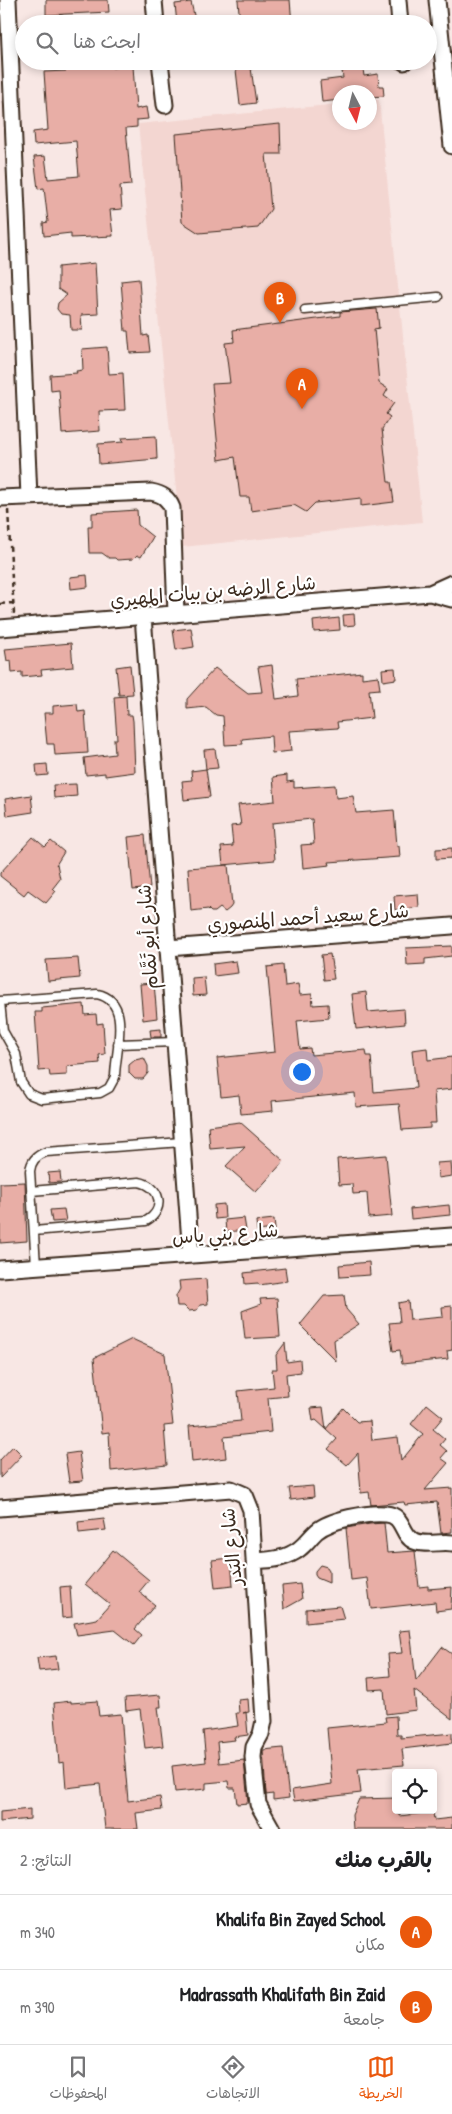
<!DOCTYPE html>
<html lang="ar">
<meta charset="utf-8">
<style>
body{margin:0;font-family:"Patrick Hand","Playpen Sans Arabic",sans-serif;background:#f6f6f6;color:#202124;direction:rtl}
.controls{position:absolute;right:15px;bottom:15px;display:grid;overflow:hidden;border-radius:5px;box-shadow:0 2px 8px #0003}
.controls button{width:45px;height:45px;display:grid;place-items:center;padding:0;border:0;border-bottom:1px solid #e0e0e0;background:#fff;color:#202124;font:25px sans-serif}
.compass{position:absolute;left:332px;top:85px;width:45px;height:45px;border-radius:50%;background:#fff;box-shadow:0 2px 8px #0003;rotate:173deg}
.you{position:absolute;left:301px;top:1071px;width:18px;height:18px;margin:-12px;border:4px solid #fff;border-radius:50%;background:#1a73e8;box-shadow:0 0 0 8px #1a73e833}
.badge{display:grid;place-items:center;width:32px;height:32px;border-radius:50%;background:#ea580c;color:#fff;font-size:16px;font-weight:700}
.pin{position:absolute;translate:-50% -41px;filter:drop-shadow(0 1px 2px #0008)}
.pin::after{content:'';position:absolute;top:26px;width:18px;height:15px;background:inherit;clip-path:polygon(0 0,100% 0,50% 100%)}
.list{margin:0;padding:0;list-style:none}
h2{display:flex;justify-content:space-between;align-items:center;height:65px;margin:0;padding:0 20px;font-size:21px}
h2 small{font-size:16px;font-weight:400;color:#757577}
.list li{display:grid;grid-template-columns:32px 1fr auto;gap:15px;align-items:center;box-sizing:border-box;height:75px;padding:0 20px;border-top:1px solid #e0e0e0}
.list b{display:block;font-size:19px;white-space:nowrap}
.list p{margin:0;font-size:16px;white-space:nowrap;color:#757577}
.list em{font-size:16px;font-style:normal;color:#757577}
.icon{flex:none;width:28px;height:28px;fill:none;stroke:currentColor;stroke-width:2;stroke-linecap:round;stroke-linejoin:round}
.map{position:relative;flex:none;width:452px;height:1829px;overflow:hidden;direction:ltr}
.search{position:absolute;background:#fff;box-shadow:0 2px 8px #0003;left:15px;right:15px;top:15px;height:55px;display:flex;align-items:center;gap:12px;box-sizing:border-box;padding:0 18px;border-radius:28px;color:#757577;font-size:19px}
.sheet{height:215px;background:#fff}
nav{display:flex;justify-content:space-around;align-items:center;box-sizing:border-box;height:70px;border-top:1px solid #e0e0e0;background:#fff;font-size:14px;color:#757577}
nav a{display:grid;justify-items:center;gap:2px}
nav .on{color:#ea580c}
.map>svg:first-child{display:block}
.built{fill:#f3d6d1}
.building{fill:#e8aea6;stroke:#3b2a1e}
.lines{fill:none;stroke-linecap:round;stroke-linejoin:round}
.service-casing{stroke:#3b2a1e;stroke-width:11}
.minor-casing{stroke:#3b2a1e;stroke-width:19}
.path{stroke:#3b2a1e;stroke-width:2.5;stroke-dasharray:5 4;stroke-linecap:butt}
.service{stroke:#fff;stroke-width:8}
.minor{stroke:#fff;stroke-width:15}
.labels{text-anchor:middle;dominant-baseline:central;stroke-width:4.5;stroke-linejoin:round;paint-order:stroke}
.street-label{font-size:19px;fill:#3b2a1e;stroke:#fff}
</style>
<div class="map">
<svg width="452" height="1829" viewBox="0 0 452 1829">
<rect width="100%" height="100%" fill="#f8e7e4"/>
<filter id="ink" filterUnits="userSpaceOnUse"><feTurbulence type="fractalNoise" baseFrequency=".02" numOctaves="2"/><feDisplacementMap in="SourceGraphic" scale="10" xChannelSelector="R" yChannelSelector="G"/><feConvolveMatrix kernelMatrix="1 2 1 2 8 2 1 2 1" color-interpolation-filters="sRGB"/></filter>
<g filter="url(#ink)">
<path class="built" d="M370,100H379L422,522L182,547L138,124L339,104L340,122H370Z"/>
<path class="building" d="M46,0H108L109,12L46,15Z
M238,0H290L292,24H240Z
M191,2L196,24H177L175,4Z
M65,61H111L112,68L133,66L136,109L146,107L148,119L137,120V127L126,128L131,185L120,186L122,209L110,210L113,236L71,238V233L44,236L43,223L48,222L44,188L38,189L34,157L45,156L48,179L79,176L76,141L34,145L33,132L48,130L44,72L66,71Z
M235,61H250L256,103L240,105Z
M363,69L364,76L378,74L379,86H383L384,96L370,97V92H340V100L322,102L320,81L343,78L342,71Z
M280,124L281,154H266L271,209L258,228L199,233L182,222L176,134Z
M95,263L98,314L81,315L82,330H71L70,315L61,314L57,309L58,303L67,295L58,289V267Z
M139,279L143,336L148,335L150,352L130,353L128,331H125L121,281Z
M377,309L379,328L374,329L379,383L388,389L384,396L394,403L386,414L390,417L382,429L388,482H391L394,502L361,506V498L315,503L306,512L294,505L251,511L249,497H240L235,457L219,460L212,384L230,383L225,343L234,342L233,330L340,316V312Z
M107,347L109,374L123,373L125,410L99,411L100,431L62,434L59,390L51,391L50,375L77,373L76,371L83,370L82,349Z
M156,436L157,459L99,464L98,444L123,442L122,438Z
M137,510L138,525L153,537L141,557L137,555L133,559L117,560L115,558H109L102,553H89L88,526H92V513Z
M87,575L88,587L71,589L70,577Z
M354,614L355,625L344,626L343,615Z
M339,618L340,630L314,632L313,621Z
M191,628L194,647L176,650L173,630Z
M71,643L73,667L41,670L42,675L22,677V672L12,673L11,660L7,661L5,649Z
M130,665L133,694L119,695L116,667Z
M272,665L276,699L298,696L296,679L362,672V678L378,676L380,689L369,690L372,718L337,722L338,728L289,731L291,751L272,753L271,736L242,739L243,744L225,745L223,716L216,715L206,707L187,709V699L215,668L248,693L262,692L258,667Z
M395,668L396,679L383,681L382,669Z
M126,696L127,715H132L133,721L135,772L105,776V773L86,775L84,758L115,754L114,739H117L114,697Z
M77,704L78,712L85,711L88,753L55,755L54,744H47L44,713H53V706Z
M215,749L218,768L206,769L204,750Z
M47,764L48,775L37,776L36,765Z
M206,769L210,797L184,800L182,781L192,780L191,771Z
M287,775V782L294,781V788L335,785L336,798L353,796L356,813L394,810L397,846H399L400,857L329,862L330,865L303,868L301,845L314,844L312,819L272,823L275,860L223,865L221,847L233,846L231,826L241,825L238,805L275,801L273,777Z
M76,784L77,796L54,798L53,785Z
M31,795L33,812L7,816L5,799Z
M145,835L150,888L133,890L128,837Z
M33,837L45,847L51,841L64,852L56,865L57,864L60,879L53,888L56,891L46,903L28,890L24,895L0,876V873Z
M452,848V858L436,859V849Z
M228,865L232,905L230,908L225,912L220,908L215,912H211L208,909L191,911L188,868Z
M418,894L419,907L395,910L394,896Z
M452,946V956L425,959V964L407,965L406,948Z
M330,954L334,979L324,980L321,955Z
M78,958L80,978L48,981L46,960Z
M236,961L238,973L214,976L213,964Z
M283,965L285,986L298,984L300,995L312,994L313,1005L328,1004L329,1018L297,1021L300,1049L310,1048L311,1055L366,1050L367,1056H371L374,1092L416,1088L412,1050L427,1048L428,1060L452,1057V1089L434,1091L436,1123H430V1128L402,1130L399,1104L356,1107L355,1093L272,1101L273,1111L241,1114L239,1095L221,1097L217,1058L275,1052L267,967Z
M204,977L206,995L193,996L192,978Z
M154,983L157,1018L143,1020L140,984Z
M366,992L368,1012L404,1009L405,1024L356,1029L352,994Z
M84,1004L85,1015L96,1014L97,1024L103,1023L105,1054L99,1055L100,1063L67,1066V1075L50,1076L49,1070L39,1071L35,1012H42V1008Z
M161,1029V1037H151L150,1030Z
M144,1058L148,1066V1073L143,1079H135L129,1073V1065L135,1060Z
M240,1122L284,1161L256,1192L226,1166L245,1146L210,1149L208,1126Z
M386,1155L392,1216L369,1218L367,1193L353,1194L352,1184L339,1185L337,1159Z
M451,1162L452,1176L438,1178L437,1163Z
M60,1172L61,1182L49,1183L48,1173Z
M25,1182L27,1241L0,1243V1183Z
M224,1204L225,1218L215,1219L214,1205Z
M449,1205L450,1215L411,1219L410,1209Z
M64,1209L66,1221L52,1222L50,1210Z
M244,1218L246,1230L226,1232L225,1220Z
M274,1219L275,1229L257,1231L256,1221Z
M369,1262L370,1275L340,1277L339,1265Z
M285,1268L287,1281L259,1285L258,1283L245,1284L244,1273Z
M206,1279L208,1304L200,1305L197,1310L189,1311L184,1306H177L176,1296L180,1289L179,1281Z
M344,1295L346,1309L359,1324L334,1340L336,1361L300,1325L324,1296Z
M277,1298L280,1337L245,1339L242,1311L261,1304L260,1299Z
M408,1301L410,1320L443,1317L442,1307L452,1306V1350L447,1351L448,1359L402,1364L400,1350L393,1351L389,1323L400,1322L398,1303Z
M132,1339L165,1354L173,1425L164,1426L167,1465L111,1471L109,1432L102,1433L94,1358Z
M285,1343L287,1362L300,1360L301,1372L286,1374L288,1396L268,1398L271,1432L224,1437L226,1458L192,1462L189,1426L241,1421L238,1391L274,1387L272,1369H277L276,1355Z
M427,1404L443,1417L433,1429L445,1439L440,1445L447,1451L441,1458L448,1463L425,1490L452,1488V1532L441,1533L437,1502L405,1505L404,1502L371,1505L369,1492L361,1493L358,1453L347,1465L328,1449L337,1439L326,1429L343,1408L357,1422L370,1421L372,1440L398,1437L401,1461L423,1434L411,1424Z
M323,1407L326,1429L316,1420L313,1421L311,1408Z
M13,1446L22,1455L0,1478V1460Z
M79,1452L83,1481L69,1482L65,1454Z
M313,1486L314,1497L291,1500L289,1488Z
M104,1519L106,1530L79,1533L78,1522Z
M384,1523L387,1553L415,1551L419,1587L428,1586V1589L452,1587L451,1609L436,1611L435,1602L371,1609L367,1578L351,1580L346,1528L370,1524Z
M113,1550L149,1580L139,1592L155,1605L135,1629L142,1635L134,1645L115,1630L77,1635L74,1623L97,1619L110,1604L85,1584Z
M231,1558L233,1586L215,1588L212,1560Z
M320,1565L327,1567L329,1570V1583L317,1578L315,1575V1571Z
M300,1584L302,1599L284,1609L282,1586Z
M70,1586L72,1617L62,1618L60,1587Z
M340,1606L344,1619L306,1623V1609Z
M410,1630L416,1681L442,1647L452,1654V1719L414,1690L416,1710L386,1714L384,1689L369,1690L368,1678L390,1676L388,1654L402,1653L399,1631Z
M56,1656L58,1669L39,1671L37,1658Z
M160,1695L161,1707H158L163,1746L145,1748L140,1709L126,1711L125,1698Z
M248,1699L249,1712L243,1713L246,1712L248,1735L234,1737L235,1740L217,1742L219,1763L244,1760L248,1803L237,1804L235,1788H229L228,1781L206,1783V1789L175,1792L172,1766L206,1762L203,1731L238,1726L236,1713H239L238,1700Z
M71,1701V1703L97,1701L99,1716L121,1714L128,1801L160,1797L162,1810L136,1813L138,1829H105L100,1784L66,1788L64,1762L59,1763L54,1703Z
M396,1716L397,1735H401V1738L452,1733V1743L402,1749L404,1765L358,1769L361,1793L294,1801L292,1790L332,1784L327,1728L386,1722L385,1717Z
M283,1748L289,1798L273,1800V1794L266,1795L263,1750Z
M396,1798V1810H400V1816L433,1812L434,1820L452,1818V1829H353L352,1815L359,1799Z
M30,1809V1819L0,1822V1812Z"/>
<g class="lines">
<defs>
<path id="service" d="M305,310L438,297
M0,1001L97,994C133,1001 115,1051 115,1077L109,1088L100,1093L42,1099L29,1094L21,1082L16,1054L3,1031L0,1002
M118,1044L175,1042
M31,1191L139,1182C161,1186 166,1210 146,1221L34,1231
M36,1266L30,1171C31,1161 37,1155 46,1152L182,1142"/>
<path id="minor" d="M8,0L29,497
M154,0L156,24
M398,0L400,24
M437,0L452,146
M160,61L165,105
M404,61V62
M0,498L151,492C162,494 168,498 172,508L176,614
M430,593L452,583
M143,616L191,1255
M0,628L430,593L452,599
M168,948L452,926
M0,1269L452,1236
M0,1508L231,1489L245,1495L251,1510L264,1721L261,1734L254,1747L253,1757L258,1804L272,1829
M254,1561C267,1560 280,1560 291,1554C303,1549 308,1539 317,1531C330,1520 368,1512 386,1514C404,1515 401,1535 414,1541C425,1546 441,1541 452,1543"/>
</defs>
<use href="#service" class="service-casing"/>
<use href="#minor" class="minor-casing"/>
<path class="path" d="M8,510L14,614
M0,604L13,603"/>
<use href="#service" class="service"/>
<use href="#minor" class="minor"/>
</g>
</g>
<g class="labels">
<g class="street-label">
<text transform="translate(213 591) rotate(-5)">شارع الرضه بن بيات المهيري</text>
<text transform="translate(308 917) rotate(-4)">شارع سعيد أحمد المنصوري</text>
<text transform="translate(147 937) rotate(-94)">شارع أبو تَمَّام</text>
<text transform="translate(225 1233) rotate(-4)">شارع بني ياس</text>
<text transform="translate(231 1547) rotate(-96)">شارع البَدر</text>
</g>
</g>
</svg>
<div class="controls">
<button><svg class="icon" aria-label="locate" viewBox="0 0 24 24"><circle cx="12" cy="12" r="6"/><path d="M12 2v4M12 18v4M2 12h4M18 12h4"/></svg></button>
</div>
<svg class="compass" viewBox="-18 -18 36 36"><path d="M0-13l5 13h-10z" fill="#e53935"/><path d="M0 13l5-13h-10z" fill="#757577"/></svg>
<div class="you"></div>
<div class="pin badge" style="left:302px;top:409px">A</div>
<div class="pin badge" style="left:280px;top:323px">B</div>
<div class="search"><svg class="icon" aria-label="search" viewBox="0 0 24 24"><circle cx="10" cy="10" r="6"/><path d="M15 15l6 6"/></svg>ابحث هنا</div>
</div>
<section class="sheet">
<h2>بالقرب منك<small>النتائج: 2</small></h2>
<ul class="list">
<li><span class="badge">A</span><div><b>Khalifa Bin Zayed School</b><p>مكان</p></div><em>340 m</em></li>
<li><span class="badge">B</span><div><b>Madrassath Khalifath Bin Zaid</b><p>جامعة</p></div><em>390 m</em></li>
</ul>
</section>
<nav>
<a class="on"><svg class="icon" aria-label="map" viewBox="0 0 24 24"><path d="M3 6l6-2 6 2 6-2v14l-6 2-6-2-6 2zM9 4v14M15 6v14"/></svg>الخريطة</a>
<a><svg class="icon" aria-label="directions" viewBox="0 0 24 24"><path d="M12 3l9 9-9 9-9-9zM9 14v-3h6M13 9l2 2-2 2"/></svg>الاتجاهات</a>
<a><svg class="icon" aria-label="saved" viewBox="0 0 24 24"><path d="M7 4h10v16l-5-4-5 4z"/></svg>المحفوظات</a>
</nav>
